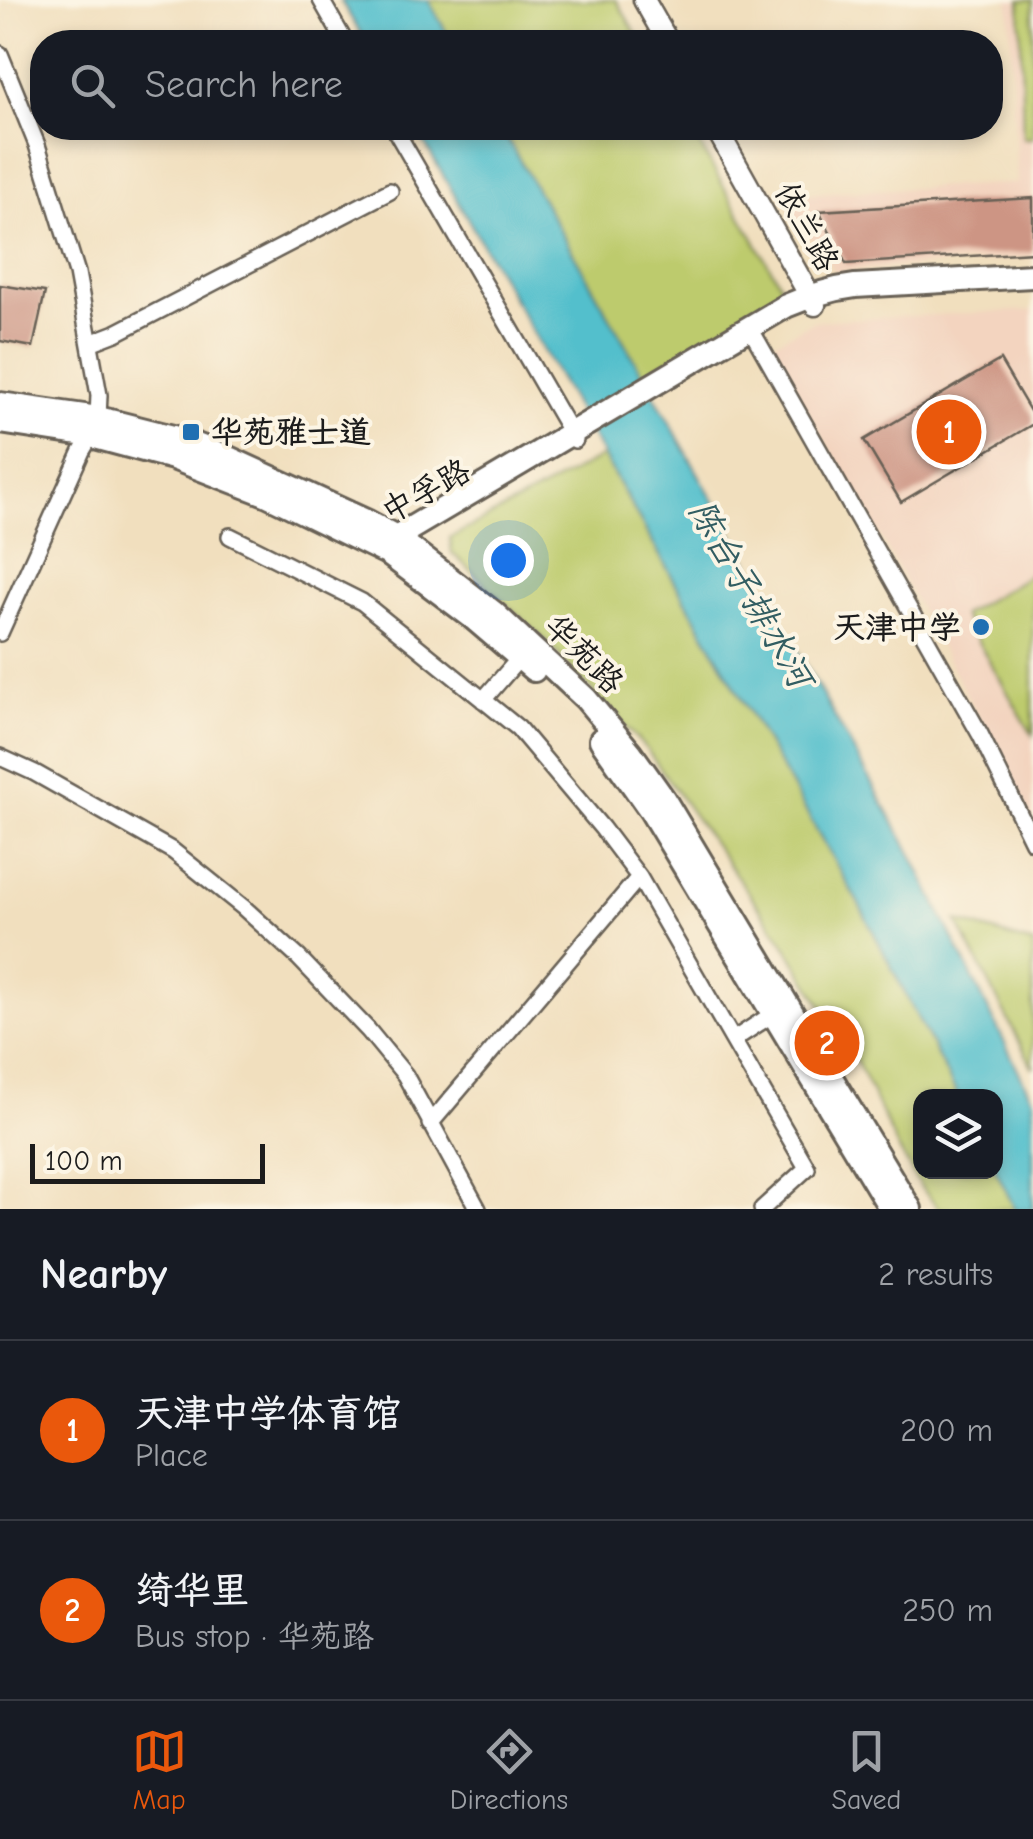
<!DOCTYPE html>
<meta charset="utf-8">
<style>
body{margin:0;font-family:"Comic Neue","LXGW WenKai TC",sans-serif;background:#20242c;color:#f1f3f6}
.controls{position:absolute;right:30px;bottom:30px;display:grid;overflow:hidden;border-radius:20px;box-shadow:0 5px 15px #0003}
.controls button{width:90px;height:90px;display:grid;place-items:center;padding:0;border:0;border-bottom:2px solid #363941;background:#171b24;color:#f1f3f6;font:50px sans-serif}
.scale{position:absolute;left:30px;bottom:25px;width:235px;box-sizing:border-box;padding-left:10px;border:5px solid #1c1c1c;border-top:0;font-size:28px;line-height:35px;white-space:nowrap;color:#1c1c1c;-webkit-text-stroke:8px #fcf5e5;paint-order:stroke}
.you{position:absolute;left:508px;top:560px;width:35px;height:35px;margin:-25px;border:8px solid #fff;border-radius:50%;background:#1a73e8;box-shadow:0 0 0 15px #1a73e833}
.badge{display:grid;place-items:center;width:65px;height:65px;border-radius:50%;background:#ea580c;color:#fff;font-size:32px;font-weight:700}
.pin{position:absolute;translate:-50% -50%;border:5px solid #fff;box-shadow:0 2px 10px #0006}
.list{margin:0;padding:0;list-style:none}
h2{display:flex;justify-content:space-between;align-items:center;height:130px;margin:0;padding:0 40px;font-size:42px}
h2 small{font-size:32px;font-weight:400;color:#9ea1a6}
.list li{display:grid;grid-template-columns:65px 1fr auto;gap:30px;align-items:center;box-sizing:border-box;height:180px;padding:0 40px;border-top:2px solid #363941}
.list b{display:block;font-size:38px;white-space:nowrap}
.list p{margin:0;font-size:32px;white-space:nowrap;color:#9ea1a6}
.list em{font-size:32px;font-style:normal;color:#9ea1a6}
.icon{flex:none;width:55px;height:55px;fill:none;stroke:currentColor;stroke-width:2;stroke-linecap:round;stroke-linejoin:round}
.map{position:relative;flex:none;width:1033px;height:1209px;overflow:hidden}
.search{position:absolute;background:#171b24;box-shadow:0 5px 15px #0003;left:30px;right:30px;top:30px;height:110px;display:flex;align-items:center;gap:25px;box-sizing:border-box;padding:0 35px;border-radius:40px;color:#9ea1a6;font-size:38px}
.sheet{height:490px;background:#171b24}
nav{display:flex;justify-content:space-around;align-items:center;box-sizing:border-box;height:140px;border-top:2px solid #363941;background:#171b24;font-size:28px;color:#9ea1a6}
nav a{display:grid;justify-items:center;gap:5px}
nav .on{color:#ea580c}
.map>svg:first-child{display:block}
.built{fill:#f3d4bf}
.green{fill:#bdcb6d;stroke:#6c7444;stroke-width:2.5}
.water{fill:#53bfcc;stroke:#386e74;stroke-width:2.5}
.building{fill:#cd9584}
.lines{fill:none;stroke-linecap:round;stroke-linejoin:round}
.minor-casing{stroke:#676055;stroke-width:20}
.tertiary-casing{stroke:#676055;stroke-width:25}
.secondary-casing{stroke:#676055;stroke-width:28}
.minor{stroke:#fff;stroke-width:15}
.tertiary{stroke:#fff;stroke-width:20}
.secondary{stroke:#fff;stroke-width:22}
.poi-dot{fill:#1f6fb2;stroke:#fcf5e5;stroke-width:4}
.labels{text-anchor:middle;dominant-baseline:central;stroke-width:8;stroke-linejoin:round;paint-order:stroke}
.street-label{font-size:32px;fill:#1c1c1c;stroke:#fcf5e5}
.poi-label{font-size:32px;font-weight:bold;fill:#1c1c1c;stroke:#fcf5e5;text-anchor:start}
.water-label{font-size:35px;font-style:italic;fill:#325d62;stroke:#fcf5e5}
</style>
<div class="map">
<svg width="1033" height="1209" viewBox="0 0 1033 1209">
<rect width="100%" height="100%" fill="#fcf5e5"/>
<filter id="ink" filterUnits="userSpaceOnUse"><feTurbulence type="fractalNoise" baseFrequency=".01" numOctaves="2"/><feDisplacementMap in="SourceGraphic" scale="20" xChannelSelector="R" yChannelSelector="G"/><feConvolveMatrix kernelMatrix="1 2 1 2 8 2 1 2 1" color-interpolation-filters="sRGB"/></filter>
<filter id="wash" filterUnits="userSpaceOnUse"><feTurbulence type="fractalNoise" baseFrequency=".0048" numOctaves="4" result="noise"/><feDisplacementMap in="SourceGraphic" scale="40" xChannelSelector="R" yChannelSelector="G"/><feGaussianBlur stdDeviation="2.25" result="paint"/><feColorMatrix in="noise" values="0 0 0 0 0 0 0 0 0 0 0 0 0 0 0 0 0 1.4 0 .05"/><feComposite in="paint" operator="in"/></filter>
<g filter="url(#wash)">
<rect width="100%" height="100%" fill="#f1dfbe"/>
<path class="built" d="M1009,0H1033V258L835,272L779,195L1017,183Z
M1033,310V822L984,727L875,527L769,345L815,321Z"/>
<path class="green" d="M428,0H616L641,42H452Z
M1020,0H1033V138H1023Z
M501,128H690L785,293L643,375Z
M603,456L859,904L958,1096H920V1172L996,1170L1015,1209H939L920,1186L896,1144L861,1070L783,941L647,750L547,642L452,553L450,538Z
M1033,573V736L962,615Z
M957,921L1033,944V1068Z"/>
<path class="water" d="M340,0H428L452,42H366Z
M416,128H501L643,375L911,853L1033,1100V1209H1015L996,1170V1096H958L859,904Z"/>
<g id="blocks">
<path class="building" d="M1033,198V252L846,264L819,211Z
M0,285L45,292L33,347L0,341Z
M1000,360L1033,416V424L901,502L864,440Z"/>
</g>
</g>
<g filter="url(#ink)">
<use href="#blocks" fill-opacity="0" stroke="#676055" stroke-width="2.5"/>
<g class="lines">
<defs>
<path id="minor" d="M321,0L345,42
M0,54L37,145L77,273L99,395L98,418L91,436L82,451L0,633
M394,128L575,440
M750,328L980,734L1033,842
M90,343L116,333L390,191
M230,536L362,602L518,728L602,828L639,877L733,1040
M483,700L523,654
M0,757L35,773L173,851L244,908L299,958L368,1030L405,1075L478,1209
M430,1124L639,877
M762,1209L807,1168L733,1040L779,1010"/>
<path id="tertiary" d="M644,0L668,42
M716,128L815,305"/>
<path id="secondary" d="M0,404L98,418L181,439L222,455L368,522L396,537L494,613L586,699L631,753L663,798L910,1209
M0,422L91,436L173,458L268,495L387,553L472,617L534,670
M390,548L396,537L786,306C809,296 830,289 855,286L1033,276
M601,740L651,811L891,1209"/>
</defs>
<use href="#minor" class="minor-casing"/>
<use href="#tertiary" class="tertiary-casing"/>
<use href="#secondary" class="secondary-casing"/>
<use href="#minor" class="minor"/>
<use href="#tertiary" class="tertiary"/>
<use href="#secondary" class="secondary"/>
</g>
</g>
<g class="poi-dot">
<rect x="181" y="422" width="20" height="20" rx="5"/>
<circle cx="981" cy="627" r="10"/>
</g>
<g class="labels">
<g class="street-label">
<text transform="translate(807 227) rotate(61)">依兰路</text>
<text transform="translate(426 491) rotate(-29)">中孚路</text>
<text transform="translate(584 654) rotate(45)">华苑路</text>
</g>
<g class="poi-label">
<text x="211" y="432">华苑雅士道</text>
<text x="961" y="627" text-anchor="end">天津中学</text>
</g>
<g class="water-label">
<text transform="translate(751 594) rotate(60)">陈台子排水河</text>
</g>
</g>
</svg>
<div class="controls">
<button><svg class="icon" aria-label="layers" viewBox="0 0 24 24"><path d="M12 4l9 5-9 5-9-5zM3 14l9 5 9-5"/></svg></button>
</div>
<div class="scale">100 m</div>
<div class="you"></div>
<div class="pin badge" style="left:949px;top:432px">1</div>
<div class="pin badge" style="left:827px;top:1043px">2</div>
<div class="search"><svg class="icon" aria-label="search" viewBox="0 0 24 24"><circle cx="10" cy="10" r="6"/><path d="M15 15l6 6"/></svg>Search here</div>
</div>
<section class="sheet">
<h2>Nearby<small>2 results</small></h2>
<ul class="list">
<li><span class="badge">1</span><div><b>天津中学体育馆</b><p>Place</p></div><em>200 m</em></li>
<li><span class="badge">2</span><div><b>绮华里</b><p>Bus stop · 华苑路</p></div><em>250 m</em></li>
</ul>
</section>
<nav>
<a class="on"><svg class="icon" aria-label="map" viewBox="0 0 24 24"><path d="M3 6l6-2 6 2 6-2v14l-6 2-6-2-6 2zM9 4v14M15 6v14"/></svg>Map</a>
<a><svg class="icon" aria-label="directions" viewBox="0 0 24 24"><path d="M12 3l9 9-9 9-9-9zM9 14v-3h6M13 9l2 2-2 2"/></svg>Directions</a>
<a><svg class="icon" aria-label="saved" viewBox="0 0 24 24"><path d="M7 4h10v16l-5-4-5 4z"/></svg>Saved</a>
</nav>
